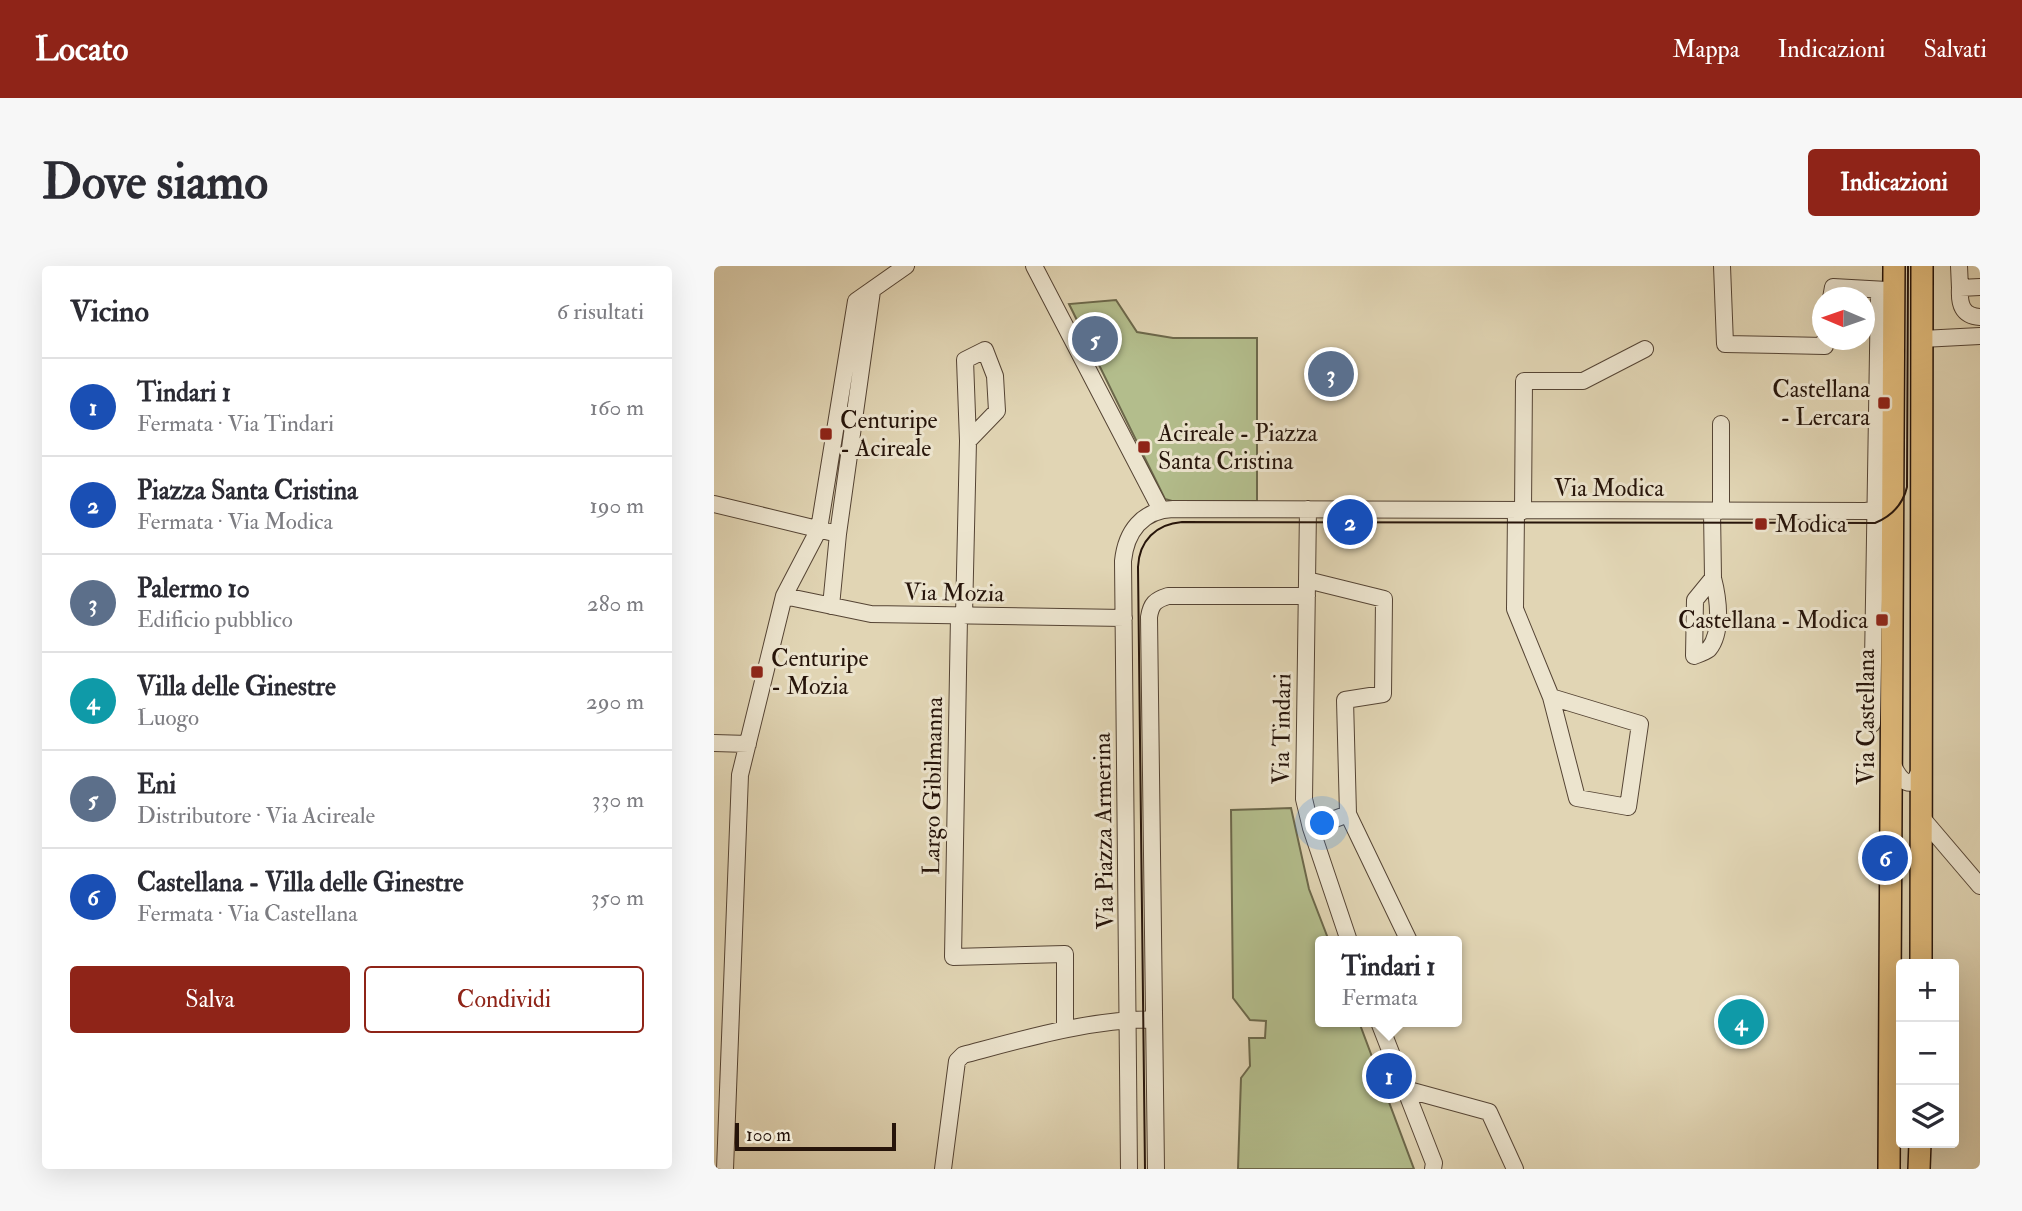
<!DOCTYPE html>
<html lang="it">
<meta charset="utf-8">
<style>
body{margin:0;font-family:"IM FELL Double Pica",serif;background:#f7f7f7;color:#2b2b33}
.controls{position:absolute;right:21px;bottom:21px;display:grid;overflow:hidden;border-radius:7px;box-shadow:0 7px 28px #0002}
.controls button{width:63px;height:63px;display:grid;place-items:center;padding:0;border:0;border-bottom:2px solid #e1e1e2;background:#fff;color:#2b2b33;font:35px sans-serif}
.compass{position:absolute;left:1098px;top:21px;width:63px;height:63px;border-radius:50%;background:#fff;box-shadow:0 7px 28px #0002;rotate:272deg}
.scale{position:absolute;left:21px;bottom:18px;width:161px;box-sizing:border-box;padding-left:7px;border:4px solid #26140a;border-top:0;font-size:19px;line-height:24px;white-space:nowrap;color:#26140a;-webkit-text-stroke:5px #ece4ce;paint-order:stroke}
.you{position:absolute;left:609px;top:558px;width:24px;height:24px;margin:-18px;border:5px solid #fff;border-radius:50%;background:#1a73e8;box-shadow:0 0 0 10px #1a73e833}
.badge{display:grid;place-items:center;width:46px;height:46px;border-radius:50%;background:#8f2418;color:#fff;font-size:23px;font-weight:700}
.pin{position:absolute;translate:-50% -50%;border:4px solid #fff;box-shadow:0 2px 7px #0006}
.popup{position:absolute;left:601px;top:670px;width:147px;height:91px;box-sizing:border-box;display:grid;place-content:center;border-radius:7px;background:#fff;filter:drop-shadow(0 2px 5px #0005);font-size:23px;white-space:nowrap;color:#7c7c81}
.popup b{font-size:26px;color:#2b2b33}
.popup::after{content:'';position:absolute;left:50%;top:100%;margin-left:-14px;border:14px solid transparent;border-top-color:#fff}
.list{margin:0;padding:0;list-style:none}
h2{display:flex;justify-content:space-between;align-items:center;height:91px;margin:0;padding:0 28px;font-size:30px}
h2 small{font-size:23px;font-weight:400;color:#7c7c81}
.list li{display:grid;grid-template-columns:46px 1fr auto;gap:21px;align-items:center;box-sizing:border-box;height:98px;padding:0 28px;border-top:2px solid #e1e1e2}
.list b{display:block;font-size:26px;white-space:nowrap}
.list p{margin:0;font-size:23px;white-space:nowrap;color:#7c7c81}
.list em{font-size:23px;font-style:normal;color:#7c7c81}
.actions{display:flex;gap:14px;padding:21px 28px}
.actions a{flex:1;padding:16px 0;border:2px solid #8f2418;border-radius:7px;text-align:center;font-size:24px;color:#8f2418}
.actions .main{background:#8f2418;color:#fff}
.icon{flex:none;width:38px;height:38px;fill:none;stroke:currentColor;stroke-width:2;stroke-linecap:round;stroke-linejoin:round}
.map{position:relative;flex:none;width:1266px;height:903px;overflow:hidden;border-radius:7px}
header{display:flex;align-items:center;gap:42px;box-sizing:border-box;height:98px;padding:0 35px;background:#8f2418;color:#fff}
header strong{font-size:33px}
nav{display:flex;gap:38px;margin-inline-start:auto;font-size:24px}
.intro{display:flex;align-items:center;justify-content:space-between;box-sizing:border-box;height:168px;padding:0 42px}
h1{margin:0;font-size:49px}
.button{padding:18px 32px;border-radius:7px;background:#8f2418;color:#fff;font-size:24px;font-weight:700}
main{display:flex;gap:42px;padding:0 42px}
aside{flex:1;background:#fff;border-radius:7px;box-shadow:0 7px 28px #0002}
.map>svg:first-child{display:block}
.green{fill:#b3bd8c;stroke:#6c684b;stroke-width:2}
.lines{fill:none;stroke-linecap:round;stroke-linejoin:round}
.minor-casing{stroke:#554434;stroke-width:18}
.major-casing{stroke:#26140a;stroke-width:24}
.minor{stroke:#ece4ce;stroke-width:16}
.major{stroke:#e0ba7a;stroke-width:21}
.tram{stroke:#26140a;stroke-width:2}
.poi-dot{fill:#8f2418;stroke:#ece4ce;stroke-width:2.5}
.labels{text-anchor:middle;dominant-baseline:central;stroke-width:6;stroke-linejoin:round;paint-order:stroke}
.poi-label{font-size:24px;fill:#26140a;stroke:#ece4ce;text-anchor:start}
.street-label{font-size:24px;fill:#26140a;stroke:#ece4ce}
</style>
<header>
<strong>Locato</strong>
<nav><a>Mappa</a><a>Indicazioni</a><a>Salvati</a></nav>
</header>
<div class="intro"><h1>Dove siamo</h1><a class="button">Indicazioni</a></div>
<main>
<aside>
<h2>Vicino<small>6 risultati</small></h2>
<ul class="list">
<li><span class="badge" style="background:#1a4fb4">1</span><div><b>Tindari 1</b><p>Fermata · Via Tindari</p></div><em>160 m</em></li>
<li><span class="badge" style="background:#1a4fb4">2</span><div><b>Piazza Santa Cristina</b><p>Fermata · Via Modica</p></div><em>190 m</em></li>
<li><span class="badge" style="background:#5c6f8a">3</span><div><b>Palermo 10</b><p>Edificio pubblico</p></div><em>280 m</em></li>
<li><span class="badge" style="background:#0f9aa8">4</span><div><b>Villa delle Ginestre</b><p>Luogo</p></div><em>290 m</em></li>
<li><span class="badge" style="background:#5c6f8a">5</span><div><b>Eni</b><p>Distributore · Via Acireale</p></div><em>330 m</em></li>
<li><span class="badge" style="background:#1a4fb4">6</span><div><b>Castellana - Villa delle Ginestre</b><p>Fermata · Via Castellana</p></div><em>350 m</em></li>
</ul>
<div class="actions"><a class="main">Salva</a><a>Condividi</a></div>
</aside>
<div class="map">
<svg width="1266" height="903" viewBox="0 0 1266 903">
<rect width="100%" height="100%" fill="#e1d5b4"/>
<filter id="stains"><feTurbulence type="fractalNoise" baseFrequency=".00286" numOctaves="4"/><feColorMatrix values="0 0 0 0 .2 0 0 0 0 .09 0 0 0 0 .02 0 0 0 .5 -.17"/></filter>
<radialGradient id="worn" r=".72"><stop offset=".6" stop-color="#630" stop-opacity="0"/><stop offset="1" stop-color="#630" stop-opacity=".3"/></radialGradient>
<path class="green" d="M402,34L423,66L459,72H543V235H458L451,233L355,38Z
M577,542L595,623L615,675H607V756H645L700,903H524L527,812L536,800L535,772H551L552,755L536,754L519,732L517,544Z"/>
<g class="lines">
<defs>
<path id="minor" d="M320,0L447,244
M1008,0L1011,78L1111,80V74
M1245,0L1246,22L1266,21
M1246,22C1245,38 1248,50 1266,51
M1117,32L1119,21L1173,24
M1208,73L1266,70
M0,238L124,268L158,25
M594,243L590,533L597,562L635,675
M802,245L801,343L837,431L926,458L914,541L863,532L837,431
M809,245L810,115H869L931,83
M998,245L999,312L981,334L980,390C985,388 991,386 995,383C1009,366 1004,331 999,312
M1007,245V158
M593,314L670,333L669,428L631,434L634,548L695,675
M70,330L157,348L410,352
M117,340L124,268
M245,350L239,691L351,688V761
M250,350L254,175L283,145L281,110L271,84L251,94L254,175
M1158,458L1165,24
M0,477L34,478
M1178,497C1186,515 1199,529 1207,500
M1208,552L1266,620
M597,562L634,548
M665,756L720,897L719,903
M691,823L775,846L801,903
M11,903L26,509L70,330L105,263L142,35L192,0
M229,903L243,795L249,789C313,772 373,754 440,753
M415,903L409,295C412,266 428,244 459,243L1152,245C1166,243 1175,237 1178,224
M442,903L435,351C437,338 441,334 454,330H593"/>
<path id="major" d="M1207,698L1208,0
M1175,903L1180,0
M1205,903L1206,877"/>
</defs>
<use href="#minor" class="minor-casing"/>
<use href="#major" class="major-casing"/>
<use href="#minor" class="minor"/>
<use href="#major" class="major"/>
<path class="tram" d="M431,903L424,301C425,275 442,258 468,256L1161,257C1178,250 1189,238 1193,221L1194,0"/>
</g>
<g class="poi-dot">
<rect x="1163" y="130" width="14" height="14" rx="3.5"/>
<rect x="105" y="161" width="14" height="14" rx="3.5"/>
<rect x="423" y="174" width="14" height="14" rx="3.5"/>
<rect x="1040" y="251" width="14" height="14" rx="3.5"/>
<rect x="1161" y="347" width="14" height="14" rx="3.5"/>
<rect x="36" y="399" width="14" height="14" rx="3.5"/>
</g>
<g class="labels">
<g class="poi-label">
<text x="1156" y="123" text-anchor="end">Castellana<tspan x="1156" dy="28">- Lercara</tspan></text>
<text x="126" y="154">Centuripe<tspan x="126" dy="28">- Acireale</tspan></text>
<text x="444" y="167">Acireale - Piazza<tspan x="444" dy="28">Santa Cristina</tspan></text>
<text x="1061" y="258">Modica</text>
<text x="1154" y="354" text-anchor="end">Castellana - Modica</text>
<text x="57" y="392">Centuripe<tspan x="57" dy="28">- Mozia</tspan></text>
</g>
<g class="street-label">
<text x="895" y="222">Via Modica</text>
<text transform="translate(240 327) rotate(1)">Via Mozia</text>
<text transform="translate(1152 451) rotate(-90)">Via Castellana</text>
<text transform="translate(568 463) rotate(-89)">Via Tindari</text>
<text transform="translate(219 520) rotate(-89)">Largo Gibilmanna</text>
<text transform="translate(390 565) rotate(-91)">Via Piazza Armerina</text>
</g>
</g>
<rect width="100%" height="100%" filter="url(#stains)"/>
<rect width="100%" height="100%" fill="url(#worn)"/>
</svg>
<div class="controls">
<button>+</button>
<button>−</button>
<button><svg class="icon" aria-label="layers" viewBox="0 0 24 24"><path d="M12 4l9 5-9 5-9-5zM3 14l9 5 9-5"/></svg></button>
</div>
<svg class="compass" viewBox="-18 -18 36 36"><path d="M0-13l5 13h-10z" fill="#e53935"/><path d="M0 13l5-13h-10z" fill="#7c7c81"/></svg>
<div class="scale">100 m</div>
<div class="you"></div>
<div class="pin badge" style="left:675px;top:810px;background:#1a4fb4">1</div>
<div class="popup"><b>Tindari 1</b>Fermata</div>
<div class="pin badge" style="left:636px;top:256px;background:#1a4fb4">2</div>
<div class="pin badge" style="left:617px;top:108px;background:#5c6f8a">3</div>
<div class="pin badge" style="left:1027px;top:756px;background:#0f9aa8">4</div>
<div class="pin badge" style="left:381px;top:73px;background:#5c6f8a">5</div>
<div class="pin badge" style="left:1171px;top:592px;background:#1a4fb4">6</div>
</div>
</main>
